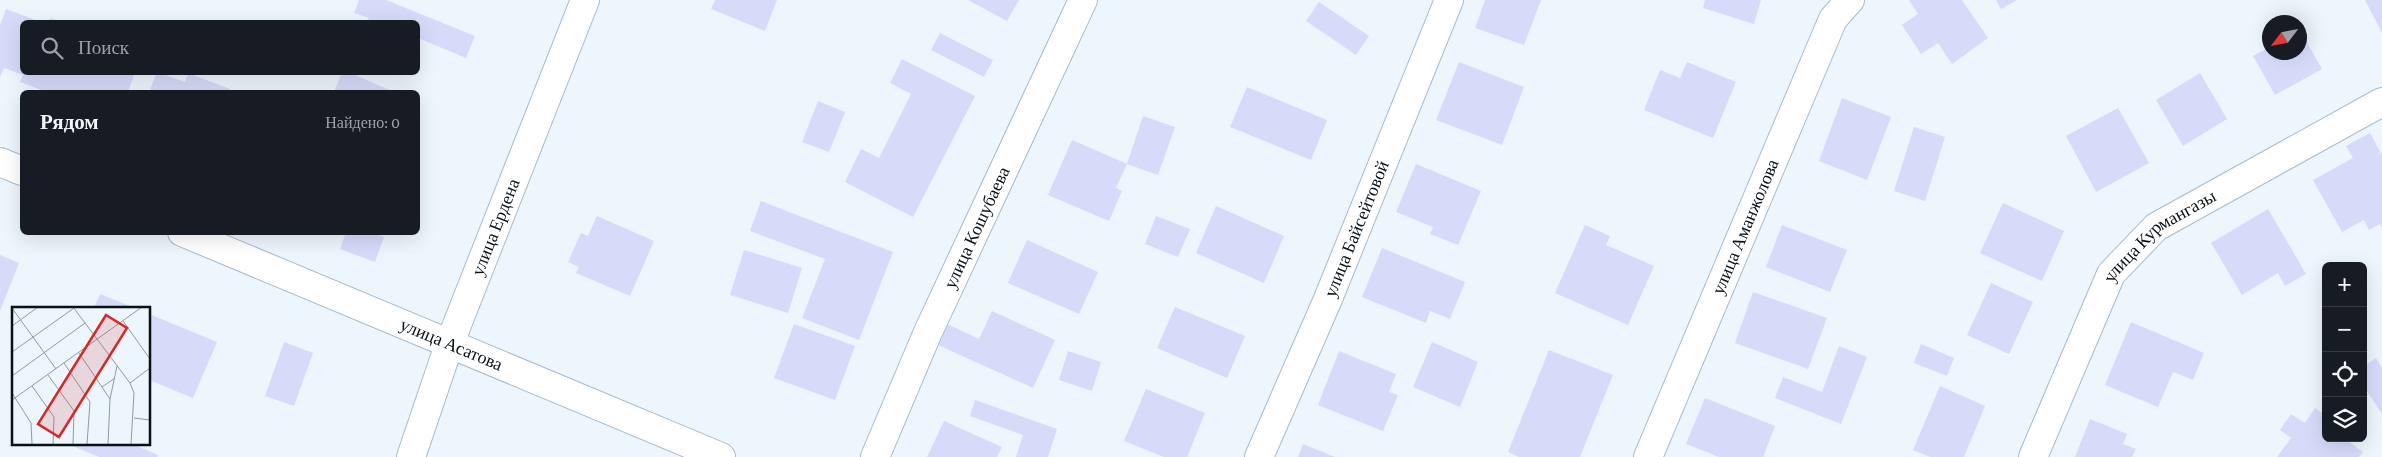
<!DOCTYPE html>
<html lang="ru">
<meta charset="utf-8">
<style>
body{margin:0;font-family:"Crimson Pro",serif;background:#242831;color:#f1f3f6}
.controls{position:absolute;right:15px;bottom:15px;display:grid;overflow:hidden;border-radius:8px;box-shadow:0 5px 20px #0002}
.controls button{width:45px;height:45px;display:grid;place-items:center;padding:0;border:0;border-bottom:1px solid #363941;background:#171b24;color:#f1f3f6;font:25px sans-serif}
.compass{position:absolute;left:2262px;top:15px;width:45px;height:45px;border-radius:50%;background:#171b24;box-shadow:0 5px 20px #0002;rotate:238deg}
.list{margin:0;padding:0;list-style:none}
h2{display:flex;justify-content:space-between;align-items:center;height:65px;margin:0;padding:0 20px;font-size:21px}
h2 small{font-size:16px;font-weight:400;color:#9ea1a6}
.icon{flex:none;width:28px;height:28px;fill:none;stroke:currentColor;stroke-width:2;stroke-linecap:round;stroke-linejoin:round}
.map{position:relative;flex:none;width:2382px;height:457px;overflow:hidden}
.search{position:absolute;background:#171b24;box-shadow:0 5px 20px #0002;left:20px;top:20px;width:400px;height:55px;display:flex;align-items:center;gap:12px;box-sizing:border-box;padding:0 18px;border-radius:8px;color:#9ea1a6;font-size:19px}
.panel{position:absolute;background:#171b24;box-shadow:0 5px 20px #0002;left:20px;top:90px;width:400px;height:145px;border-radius:8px}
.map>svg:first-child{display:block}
.building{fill:#d6dbfa}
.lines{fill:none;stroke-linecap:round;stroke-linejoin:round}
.minor-casing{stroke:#a6bbcc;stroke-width:30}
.tertiary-casing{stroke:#a6bbcc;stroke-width:30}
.minor{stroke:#fff;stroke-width:28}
.tertiary{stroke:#fff;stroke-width:28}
.labels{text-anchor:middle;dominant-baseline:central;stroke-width:5;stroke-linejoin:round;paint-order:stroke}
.street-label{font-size:18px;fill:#091117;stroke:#fff}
.inset-road{fill:none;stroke:#929aa1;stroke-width:1}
.view{fill:#d62828;fill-opacity:0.15;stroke:#d62828;stroke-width:2.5}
.inset-edge{fill:none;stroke:#091117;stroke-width:2.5}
</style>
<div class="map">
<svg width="2382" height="457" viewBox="0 0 2382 457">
<rect width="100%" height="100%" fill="#edf5fd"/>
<path class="building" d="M359,0H386L475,36L466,58L418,38V22H367L369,18L354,13Z
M715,0H777L765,31L711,9Z
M968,0H1019L1007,21Z
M1485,0H1541L1524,45L1475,28Z
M1705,0H1761L1754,24L1703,8Z
M1909,0H1962L1988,38L1952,64L1938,43L1921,54L1902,25L1918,14Z
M1996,0H2017L2001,9Z
M2365,0H2382V33Z
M1319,2L1369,36L1356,55L1306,21Z
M6,9L41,22H22V72H135L128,92H47L20,82L23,75L4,68L0,77V25Z
M2292,16L2295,22H2281Z
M50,18L63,22H49Z
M2300,30L2322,69L2275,95L2253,56L2270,47V52H2300Z
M940,33L993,60L984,77L931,50Z
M902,59L975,96L913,217L845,182L861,149L879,158L911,94L890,83Z
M1459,62L1524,87L1502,145L1436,120Z
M1687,62L1736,82L1713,138L1644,110L1660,70L1680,78Z
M157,72L185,82L188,73L230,89L229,92H149Z
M342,72H348L392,91V92H334Z
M2200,73L2227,119L2183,146L2156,100Z
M1247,87L1327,120L1311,160L1230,127Z
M1842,98L1891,117L1867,180L1819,161Z
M818,101L845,112L829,152L802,142Z
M2118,108L2149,163L2096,192L2066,136Z
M1143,116L1175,127L1158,175L1127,164Z
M1914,127L1945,137L1925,201L1894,191Z
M2370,133L2382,155V227L2380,224L2369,230L2364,220L2342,232L2313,180L2353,158L2346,146Z
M1072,140L1127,164L1116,188L1122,191L1109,221L1048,195Z
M1416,164L1481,191L1458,245L1430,234L1433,227L1396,212Z
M761,201L893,252L859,340L802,318L825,259L750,231Z
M2003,203L2064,231L2042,281L1980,253Z
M1216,206L1284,236L1264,283L1196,253Z
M2268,209L2306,274L2285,286L2278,273L2242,295L2211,243Z
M597,216L654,241L630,296L576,273L579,267L568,262L581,233L588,236Z
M1156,216L1190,229L1178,257L1145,244Z
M1585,225L1610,236L1606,245L1654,266L1628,325L1555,293Z
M1782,225L1847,250L1830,292L1766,267Z
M346,232H371L384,237L375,262L340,249Z
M1027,240L1098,272L1079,314L1008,283Z
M1382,248L1465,282L1450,319L1430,311L1426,323L1362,297Z
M744,250L802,268L788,313L730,295Z
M0,255L19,263L0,311Z
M1991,283L2033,302L2009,354L1967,335Z
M1753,292L1827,318L1808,369L1735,343Z
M100,294L135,308H94Z
M1175,307L1245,336L1227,378L1157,348Z
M992,311L1055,340L1033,388L936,344L945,323L979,339Z
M149,314L217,342L193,398L149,380Z
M2131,322L2204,353L2193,380L2173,372L2158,407L2105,385Z
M794,324L855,346L835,400L774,378Z
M284,342L313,353L294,406L265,396Z
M1432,342L1478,362L1460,407L1413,387Z
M1921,344L1954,358L1947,376L1914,363Z
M1839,346L1867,357L1841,424L1775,398L1783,377L1822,392Z
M1549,350L1613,375L1580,457H1519L1508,452Z
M1068,351L1101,362L1092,391L1059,380Z
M1339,351L1396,374L1389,392L1398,395L1383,431L1318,405Z
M2376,358L2382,368V414L2363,385V367Z
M1940,386L1985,406L1964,457H1930L1913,450Z
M1146,389L1205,413L1187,457H1164L1124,441Z
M1705,398L1775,426L1763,457H1719L1686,444Z
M975,400L1057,429L1048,457H1016L1023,435L970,416Z
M2315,408L2326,416V438H2344L2363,452L2359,457H2277L2291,438L2280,430L2291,414L2305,423Z
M2090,419L2127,434L2123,444L2136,449L2132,457H2075Z
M944,421L1002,447L997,457H927Z
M65,443H130L158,455L157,457H99Z
M1303,444L1335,457H1298Z"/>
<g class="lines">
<defs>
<g id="minor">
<path d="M0,162L22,171"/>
<path id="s1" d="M182,232L721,457"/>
<path id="s2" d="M875,457L928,332L1083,0"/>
<path id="s3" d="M1259,457L1328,299L1449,0"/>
<path id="s4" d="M1648,457L1833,19L1850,0"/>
<path id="s5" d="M2033,457L2111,274L2156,227L2382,102"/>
</g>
<g id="tertiary">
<path id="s6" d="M411,457L449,345L585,0"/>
</g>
</defs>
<use href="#minor" class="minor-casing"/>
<use href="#tertiary" class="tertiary-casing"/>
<use href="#minor" class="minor"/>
<use href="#tertiary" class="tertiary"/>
</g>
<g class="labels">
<g class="street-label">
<text stroke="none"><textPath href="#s4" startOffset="250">улица Аманжолова</textPath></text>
<text stroke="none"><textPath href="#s6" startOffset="245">улица Ердена</textPath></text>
<text stroke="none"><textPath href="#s2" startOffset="251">улица Кошубаева</textPath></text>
<text stroke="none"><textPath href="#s3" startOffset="248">улица Байсейтовой</textPath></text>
<text stroke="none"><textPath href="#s5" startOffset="261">улица Курмангазы</textPath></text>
<text stroke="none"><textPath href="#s1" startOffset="292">улица Асатова</textPath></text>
</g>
</g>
<g transform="translate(12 307)">
<rect width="138" height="138" fill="#edf5fd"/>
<path class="inset-road" d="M61,0L118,76L122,86L119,137M0,1L44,62M111,14L138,52M0,19L26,0M0,45L62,1M67,46L98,92L96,137M52,56L78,95L75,137M36,68L62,104L61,137M0,69L73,16M118,76L138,61M20,79L42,110L41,137M90,80L103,71M0,86L19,116L20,137M98,92L105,59M0,93L130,0M122,111L138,113"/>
<path class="view" d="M94,8L115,21L47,130L26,117Z"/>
<rect width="138" height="138" class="inset-edge"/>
</g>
</svg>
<div class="controls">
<button>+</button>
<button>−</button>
<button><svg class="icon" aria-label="locate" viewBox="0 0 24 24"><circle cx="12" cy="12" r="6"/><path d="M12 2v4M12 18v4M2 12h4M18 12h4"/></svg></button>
<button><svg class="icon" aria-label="layers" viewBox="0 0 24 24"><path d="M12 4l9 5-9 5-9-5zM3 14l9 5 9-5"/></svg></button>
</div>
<svg class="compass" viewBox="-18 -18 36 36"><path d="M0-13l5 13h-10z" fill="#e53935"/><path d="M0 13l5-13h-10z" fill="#9ea1a6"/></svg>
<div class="search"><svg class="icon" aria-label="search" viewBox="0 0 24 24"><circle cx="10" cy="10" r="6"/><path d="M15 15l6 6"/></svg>Поиск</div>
<section class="panel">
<h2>Рядом<small>Найдено: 0</small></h2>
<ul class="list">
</ul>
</section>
</div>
